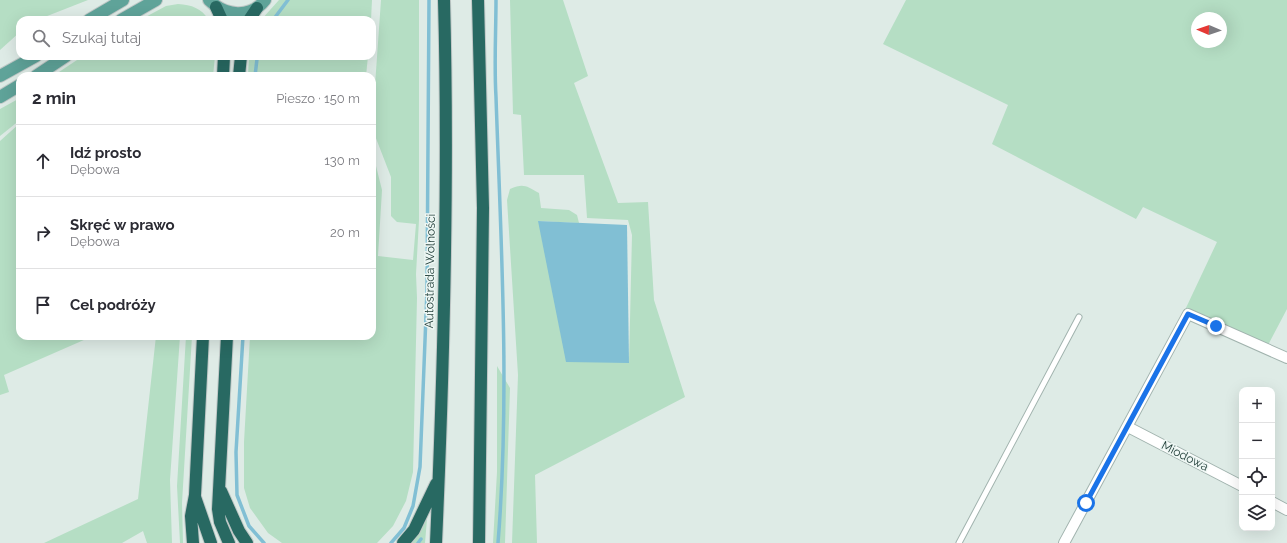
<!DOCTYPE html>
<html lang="pl">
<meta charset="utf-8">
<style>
body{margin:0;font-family:Raleway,sans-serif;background:#f2f2f3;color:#2b2b33}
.controls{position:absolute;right:12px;bottom:12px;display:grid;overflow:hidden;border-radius:8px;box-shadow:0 4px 16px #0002}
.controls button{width:36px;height:36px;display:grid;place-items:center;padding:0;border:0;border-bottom:1px solid #e1e1e2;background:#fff;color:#2b2b33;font:20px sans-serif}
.compass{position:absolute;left:1191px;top:12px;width:36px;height:36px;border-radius:50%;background:#fff;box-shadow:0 4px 16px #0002;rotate:272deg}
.stop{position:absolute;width:12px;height:12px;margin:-9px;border:3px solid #1a73e8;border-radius:50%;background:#fff}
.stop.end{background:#1a73e8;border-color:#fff;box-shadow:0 1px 4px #0008}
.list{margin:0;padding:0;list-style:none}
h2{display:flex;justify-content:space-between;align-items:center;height:52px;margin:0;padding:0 16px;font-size:17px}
h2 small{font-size:13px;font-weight:400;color:#7c7c81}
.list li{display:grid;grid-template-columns:26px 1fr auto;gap:12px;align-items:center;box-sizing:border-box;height:72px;padding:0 16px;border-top:1px solid #e1e1e2}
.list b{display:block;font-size:15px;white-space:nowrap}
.list p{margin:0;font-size:13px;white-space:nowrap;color:#7c7c81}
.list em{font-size:13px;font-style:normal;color:#7c7c81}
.icon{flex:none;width:22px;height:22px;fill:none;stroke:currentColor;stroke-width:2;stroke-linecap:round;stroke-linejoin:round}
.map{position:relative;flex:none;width:1287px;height:543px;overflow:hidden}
.search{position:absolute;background:#fff;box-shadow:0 4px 16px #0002;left:16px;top:16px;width:360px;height:44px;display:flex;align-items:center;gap:10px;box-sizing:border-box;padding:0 14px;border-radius:12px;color:#7c7c81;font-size:15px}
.panel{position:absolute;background:#fff;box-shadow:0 4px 16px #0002;left:16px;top:72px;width:360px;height:268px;border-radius:12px}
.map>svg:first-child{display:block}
.green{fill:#b5dec4;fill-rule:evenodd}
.water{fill:#81bfd4}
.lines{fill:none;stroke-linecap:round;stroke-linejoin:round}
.stream{stroke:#81bfd4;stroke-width:3.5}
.service-casing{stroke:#a1b3ae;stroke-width:7}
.minor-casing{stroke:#a1b3ae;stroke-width:12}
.primary-casing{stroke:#c0c8c7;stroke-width:14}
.motorway-casing{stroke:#c0c8c7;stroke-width:14}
.service{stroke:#fff;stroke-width:5}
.minor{stroke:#fff;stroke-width:10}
.primary{stroke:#5fa399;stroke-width:12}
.motorway{stroke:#286962;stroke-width:12}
.route{stroke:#1a73e8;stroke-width:5}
.labels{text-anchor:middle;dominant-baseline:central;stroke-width:3;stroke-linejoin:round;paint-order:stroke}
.street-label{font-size:12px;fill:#1e3b36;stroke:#eef7f4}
</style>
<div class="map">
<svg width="1287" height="543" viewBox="0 0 1287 543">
<rect width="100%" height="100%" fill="#deebe6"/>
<path class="green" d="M0,0H88L37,20H20V32L0,50Z
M279,0H372L371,20H261Z
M381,0H419V220L416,274L417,298L413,472L406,501L393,526L377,543H282L268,533L250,508L244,488V442L250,336H372V161L375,162L382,190L378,256L413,260L416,224L397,222L391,216V177L372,128Z
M510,0H563L588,76L574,83L618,203L648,202L654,300L685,397L535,475L537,543H512L518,375L507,200L510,189C524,183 526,186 539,193L541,208L569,210L577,215L579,223L538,221L629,363L632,235L628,220L587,218L584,175H524L521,115L513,114Z
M906,0H1287V309L1268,345L1185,310L1217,242L1143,207L1136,219L992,144L1008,105L883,44ZM1197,18H1221V42H1197Z
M178,4C192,5 201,8 209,20H140L166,6Z
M83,56H215L213,76H53Z
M249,56H368L366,76H248Z
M20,98V120L0,136V109Z
M20,123V336H93L4,375L9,392L0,395V141Z
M156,336H180L170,480L172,543H147L143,531L122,543H44L138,499Z
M186,336H192L182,503L183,543H180L177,486Z
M497,366L510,388L505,543H493L497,472Z
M427,519L425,543H412Z"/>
<path class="water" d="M538,221L627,225L629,363L566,362Z"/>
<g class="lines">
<path class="stream" d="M496,0C496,32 494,64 496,97C501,245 510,394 498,543
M273,20L288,0
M255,76L257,59L259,56
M243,336L236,452L237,495L249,526L264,543
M391,543L404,528L413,506L420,467L427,290L429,0
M418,543L421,539"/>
<defs>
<path id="service" d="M959,543L1079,317"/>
<path id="minor" d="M1128,427L1242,486
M1272,502L1287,510
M1064,543L1188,314L1287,358"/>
<path id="primary" d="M209,0C225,16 250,19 265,0
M89,20L123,0
M121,20L156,0
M0,76L36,56
M36,76L66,56
M0,97L20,85"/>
<path id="motorway" d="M478,0L483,208L479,543
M216,7L222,20
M249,20L257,8
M223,76L224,56
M239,76L241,56
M227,336L218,509L220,522L229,543
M221,491L239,531L247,543
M195,497L211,543
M193,543L191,516L195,495L203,336
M403,543L414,530L436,484
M436,543C444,362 449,181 444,0"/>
</defs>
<use href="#service" class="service-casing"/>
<use href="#minor" class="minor-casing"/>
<use href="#primary" class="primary-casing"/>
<use href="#motorway" class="motorway-casing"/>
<use href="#service" class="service"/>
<use href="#minor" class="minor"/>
<use href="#primary" class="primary"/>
<use href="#motorway" class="motorway"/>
</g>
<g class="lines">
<path class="route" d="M1086,503L1188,314L1216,326"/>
</g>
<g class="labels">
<g class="street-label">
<text transform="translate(430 271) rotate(-89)">Autostrada Wolności</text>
<text transform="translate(1185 456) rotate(27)">Miodowa</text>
</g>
</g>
</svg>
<div class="controls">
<button>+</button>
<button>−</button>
<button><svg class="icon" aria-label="locate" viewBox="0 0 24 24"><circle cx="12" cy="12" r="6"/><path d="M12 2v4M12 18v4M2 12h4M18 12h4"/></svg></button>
<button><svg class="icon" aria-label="layers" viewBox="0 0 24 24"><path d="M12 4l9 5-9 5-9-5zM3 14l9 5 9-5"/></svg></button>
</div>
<svg class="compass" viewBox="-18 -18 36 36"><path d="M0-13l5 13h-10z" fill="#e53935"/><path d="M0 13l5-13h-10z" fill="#7c7c81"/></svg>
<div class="stop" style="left:1086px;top:503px"></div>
<div class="stop end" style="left:1216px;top:326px"></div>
<div class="search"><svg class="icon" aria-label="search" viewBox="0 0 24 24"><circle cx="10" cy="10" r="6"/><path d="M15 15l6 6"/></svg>Szukaj tutaj</div>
<section class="panel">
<h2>2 min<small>Pieszo · 150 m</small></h2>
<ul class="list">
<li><svg class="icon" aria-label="ahead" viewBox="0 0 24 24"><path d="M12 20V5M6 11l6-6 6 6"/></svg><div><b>Idź prosto</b><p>Dębowa</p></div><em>130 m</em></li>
<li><svg class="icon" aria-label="right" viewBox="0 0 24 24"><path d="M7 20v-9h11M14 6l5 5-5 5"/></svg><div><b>Skręć w prawo</b><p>Dębowa</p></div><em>20 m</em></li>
<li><svg class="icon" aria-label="arrive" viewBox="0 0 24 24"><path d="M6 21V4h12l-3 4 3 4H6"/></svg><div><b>Cel podróży</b></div></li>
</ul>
</section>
</div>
